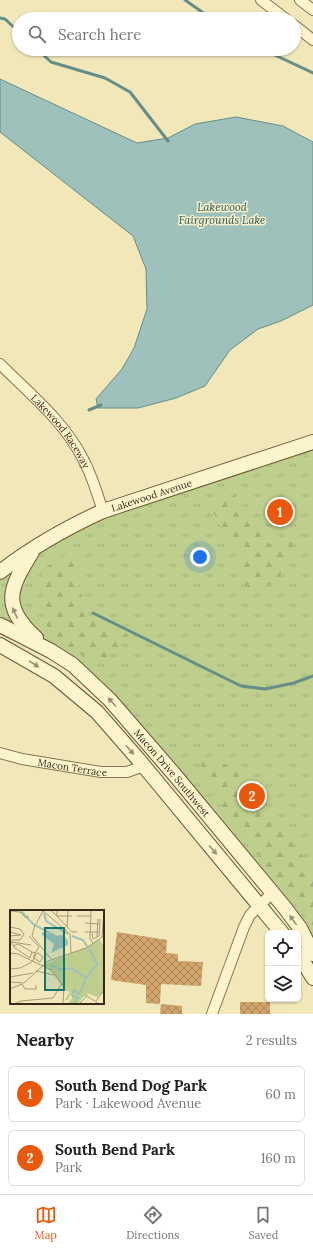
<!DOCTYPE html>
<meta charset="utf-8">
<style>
body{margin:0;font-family:Lora,serif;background:#f6f6f6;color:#222}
.controls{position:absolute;right:12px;bottom:12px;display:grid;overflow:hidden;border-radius:6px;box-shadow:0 1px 3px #0004}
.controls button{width:36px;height:36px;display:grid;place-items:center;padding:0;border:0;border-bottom:1px solid #e0e0e0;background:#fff;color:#222;font:20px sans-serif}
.you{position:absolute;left:200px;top:557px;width:14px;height:14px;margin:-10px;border:3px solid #fff;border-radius:50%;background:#1a73e8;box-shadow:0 0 0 6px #1a73e833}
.badge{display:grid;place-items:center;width:26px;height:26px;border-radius:50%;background:#ea580c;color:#fff;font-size:13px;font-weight:700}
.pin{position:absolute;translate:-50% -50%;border:2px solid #fff;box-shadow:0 1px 4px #0006}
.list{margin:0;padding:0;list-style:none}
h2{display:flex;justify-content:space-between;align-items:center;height:52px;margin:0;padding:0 16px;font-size:17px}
h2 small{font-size:13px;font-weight:400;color:#767676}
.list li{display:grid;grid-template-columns:26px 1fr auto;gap:12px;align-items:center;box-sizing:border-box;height:56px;margin:0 8px 8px;padding:0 8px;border:1px solid #e0e0e0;border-radius:6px}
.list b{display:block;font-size:15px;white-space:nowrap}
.list p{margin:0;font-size:13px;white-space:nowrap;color:#767676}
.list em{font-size:13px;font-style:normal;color:#767676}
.icon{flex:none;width:22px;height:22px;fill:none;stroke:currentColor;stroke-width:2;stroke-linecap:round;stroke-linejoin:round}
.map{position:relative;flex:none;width:313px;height:1014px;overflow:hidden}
.search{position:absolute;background:#fff;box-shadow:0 1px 3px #0004;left:12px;right:12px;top:12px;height:44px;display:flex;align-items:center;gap:10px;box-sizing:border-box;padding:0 14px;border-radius:22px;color:#767676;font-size:15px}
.sheet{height:180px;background:#fff}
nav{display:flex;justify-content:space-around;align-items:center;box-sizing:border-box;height:56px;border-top:1px solid #e0e0e0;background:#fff;font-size:11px;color:#767676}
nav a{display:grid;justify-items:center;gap:2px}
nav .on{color:#ea580c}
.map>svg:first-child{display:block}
.grass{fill:url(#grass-tufts)}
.forest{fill:url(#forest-firs)}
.water{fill:#9ec1bb;stroke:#668e89}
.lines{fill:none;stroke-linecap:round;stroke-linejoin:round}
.stream{stroke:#668e89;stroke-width:3}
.building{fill:url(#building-cross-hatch)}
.street-casing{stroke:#887653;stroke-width:12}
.secondary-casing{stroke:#695737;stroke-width:16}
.street{stroke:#fbf4cd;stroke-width:10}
.secondary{stroke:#fbf4cd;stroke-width:14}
.oneway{fill:#989073}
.labels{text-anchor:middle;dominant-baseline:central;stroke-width:3;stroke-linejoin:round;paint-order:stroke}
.street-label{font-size:10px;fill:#362b19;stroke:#f8f0c9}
.water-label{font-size:11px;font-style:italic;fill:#275357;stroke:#f8f0c9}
.inset-river{fill:none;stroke:#9ec1bb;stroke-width:2}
.inset-road{fill:none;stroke:#a69c79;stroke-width:1}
.view{fill:#0f766e;fill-opacity:0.15;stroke:#0f766e;stroke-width:2}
.inset-edge{fill:none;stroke:#362b19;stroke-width:2}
</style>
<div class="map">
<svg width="313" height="1014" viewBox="0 0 313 1014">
<defs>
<pattern id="grass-tufts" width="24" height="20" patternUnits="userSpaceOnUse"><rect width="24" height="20" fill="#becf8d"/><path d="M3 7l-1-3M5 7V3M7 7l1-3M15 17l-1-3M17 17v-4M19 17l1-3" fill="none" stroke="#a4b279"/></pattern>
<pattern id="forest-firs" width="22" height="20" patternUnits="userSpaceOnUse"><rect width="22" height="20" fill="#becf8d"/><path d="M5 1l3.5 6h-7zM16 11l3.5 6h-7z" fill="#a4b279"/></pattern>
<pattern id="building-cross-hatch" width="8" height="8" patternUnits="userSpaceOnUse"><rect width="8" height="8" fill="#d2a46c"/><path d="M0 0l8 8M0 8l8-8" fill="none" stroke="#ab8658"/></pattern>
</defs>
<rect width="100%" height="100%" fill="#f1e7b9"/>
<path class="grass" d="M313,438V977L298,946V933H292L272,893L73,665L0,635V578L103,511Z"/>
<path class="forest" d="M234,494L269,544L301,534L293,547L278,580L252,594L240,579L239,551L221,527L209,504Z
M73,549L81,559L79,588L88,615L129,635L107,658L91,662L54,637L44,621L43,569Z
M196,756L235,767L313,870V926L222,807Z"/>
<path class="water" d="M0,79L137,143L168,138L195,124L236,117L283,126L313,142V305L281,321L258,329L230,350L205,386L176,398L138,408H98L96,399L122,369L134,348L147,309L146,269L133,236L0,132Z"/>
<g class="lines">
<path class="stream" d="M185,0L212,19
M0,18L5,19L19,32
M37,49L51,62L105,78L130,92L168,141
M262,49L313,73
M89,410L101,405
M93,613L241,686L265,689L294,683L313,676"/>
</g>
<path class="building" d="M117,932L167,940L166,953L178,954V961L203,962L201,986L161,984L160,1004L146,1003V985L111,980Z
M240,1002H270V1014H240Z
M161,1004L182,1006V1014H160Z"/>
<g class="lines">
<defs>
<g id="street">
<path d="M261,0L286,19"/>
<path d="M300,0L313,10"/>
<path d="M294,25L313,40"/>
<path id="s1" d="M0,364C30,394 64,421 83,459C92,475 97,494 103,511"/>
<path id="s2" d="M0,753L22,759L101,772H127L144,766"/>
<path d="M212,1014L244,927L250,915L272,893"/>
</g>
<g id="secondary">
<path d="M32,552C9,589 1,606 36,638"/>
<path id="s3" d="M0,572C32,547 66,528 103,511L313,442"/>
<path id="s4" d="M0,625L51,651L73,665L110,700L174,774L285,908L300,928L313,954"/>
<path d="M0,645L54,676L97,712L138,759L282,933"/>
<path d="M298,953L313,978"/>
</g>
</defs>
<use href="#street" class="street-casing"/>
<use href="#secondary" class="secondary-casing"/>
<use href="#street" class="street"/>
<use href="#secondary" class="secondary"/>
</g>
<defs><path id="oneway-solid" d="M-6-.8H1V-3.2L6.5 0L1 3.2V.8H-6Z"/></defs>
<g class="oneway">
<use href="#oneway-solid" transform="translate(15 613) rotate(-114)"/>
<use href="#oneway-solid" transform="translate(34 664) rotate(32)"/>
<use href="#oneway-solid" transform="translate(112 702) rotate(-132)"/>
<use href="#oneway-solid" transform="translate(130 750) rotate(49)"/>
<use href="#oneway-solid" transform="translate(213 850) rotate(50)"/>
<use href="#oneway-solid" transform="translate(293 920) rotate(-126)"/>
</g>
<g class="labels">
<g class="street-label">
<text stroke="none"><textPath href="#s1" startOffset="91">Lakewood Raceway</textPath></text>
<text stroke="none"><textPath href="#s3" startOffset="171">Lakewood Avenue</textPath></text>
<text stroke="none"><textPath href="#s2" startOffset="74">Macon Terrace</textPath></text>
<text stroke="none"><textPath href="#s4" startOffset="230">Macon Drive Southwest</textPath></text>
</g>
<g class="water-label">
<text x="222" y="207">Lakewood<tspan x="222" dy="13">Fairgrounds Lake</tspan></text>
</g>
</g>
<g transform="translate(10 910)">
<rect width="94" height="94" fill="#f1e7b9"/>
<path d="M89,29L94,38V80L77,83L78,85L73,87L68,94H58L62,88L61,83L58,90H55L60,81H56L42,61L32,55L79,36Z" fill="#becf8d"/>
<path d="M90,31L94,36V58L86,52L81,44V41L89,40ZM66,48L73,50L72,54L76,57L81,52L86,56L68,89L72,80L65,76L59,82L47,64L55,72L69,77L72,75L75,72L73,67L61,61H64L63,58H67L65,54H55L59,50ZM87,59L94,65V82L87,87L77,83Z" fill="#becf8d"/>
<path d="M33,22L44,26L53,25L58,30V35L41,43L44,34L31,24Z" fill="#9ec1bb"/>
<path class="inset-river" d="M10,0L23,14L45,26M34,3L36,11L58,24M62,26L73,30L77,36M41,55L51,60L62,58L76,68M64,94L68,88L62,85L63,82L65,80L68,84L71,81L76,68L87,54L79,38"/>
<path class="inset-road" d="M32,0L60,24L61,43M41,0L62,22H67M47,0V6H62M81,0L80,29L83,33M0,1L10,2L16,8L19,6M67,6H81M75,13L89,14M26,14L33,1M25,15L22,26L41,49M0,17L10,19L14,24L10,30H2M57,17L58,0M0,22L11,25L0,26M75,22H88M82,23L83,29L89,26L90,9M19,26L29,37L24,45L23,52M87,27L88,9M92,27L94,0M0,30L5,38L20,48L22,42L25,43M2,32L21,35M3,36L8,34L22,42M0,43L8,44L41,60L54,77L53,94M24,45L28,43L33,47L30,52L24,48L26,45M0,59L10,58L22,52M26,61L44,65M0,67L23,63M0,72L14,73M14,73L38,51L76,38L94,26M12,74L15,79H26V75M0,79L12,74M86,91L94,80M4,94L11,91L43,88L52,73M69,94L77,86L89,94"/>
<path class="view" d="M35,18H54V80H35Z"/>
<rect width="94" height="94" class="inset-edge"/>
</g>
</svg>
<div class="controls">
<button><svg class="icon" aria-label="locate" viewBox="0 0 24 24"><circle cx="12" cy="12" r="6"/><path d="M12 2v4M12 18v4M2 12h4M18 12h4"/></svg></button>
<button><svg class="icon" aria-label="layers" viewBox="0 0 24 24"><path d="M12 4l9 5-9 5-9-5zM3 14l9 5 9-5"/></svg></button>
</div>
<div class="you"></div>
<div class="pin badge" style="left:280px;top:512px">1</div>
<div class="pin badge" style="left:252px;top:796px">2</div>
<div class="search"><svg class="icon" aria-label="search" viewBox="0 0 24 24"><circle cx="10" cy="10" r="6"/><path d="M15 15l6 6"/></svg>Search here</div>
</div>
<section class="sheet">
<h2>Nearby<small>2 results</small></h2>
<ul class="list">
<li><span class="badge">1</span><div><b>South Bend Dog Park</b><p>Park · Lakewood Avenue</p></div><em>60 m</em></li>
<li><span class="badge">2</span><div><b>South Bend Park</b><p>Park</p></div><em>160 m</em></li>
</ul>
</section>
<nav>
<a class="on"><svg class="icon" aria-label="map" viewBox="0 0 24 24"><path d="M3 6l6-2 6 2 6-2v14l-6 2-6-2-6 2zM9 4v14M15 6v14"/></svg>Map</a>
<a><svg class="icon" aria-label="directions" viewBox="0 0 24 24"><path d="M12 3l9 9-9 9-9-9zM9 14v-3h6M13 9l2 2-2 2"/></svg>Directions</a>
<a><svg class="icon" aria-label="saved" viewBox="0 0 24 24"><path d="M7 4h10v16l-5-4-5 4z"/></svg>Saved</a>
</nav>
